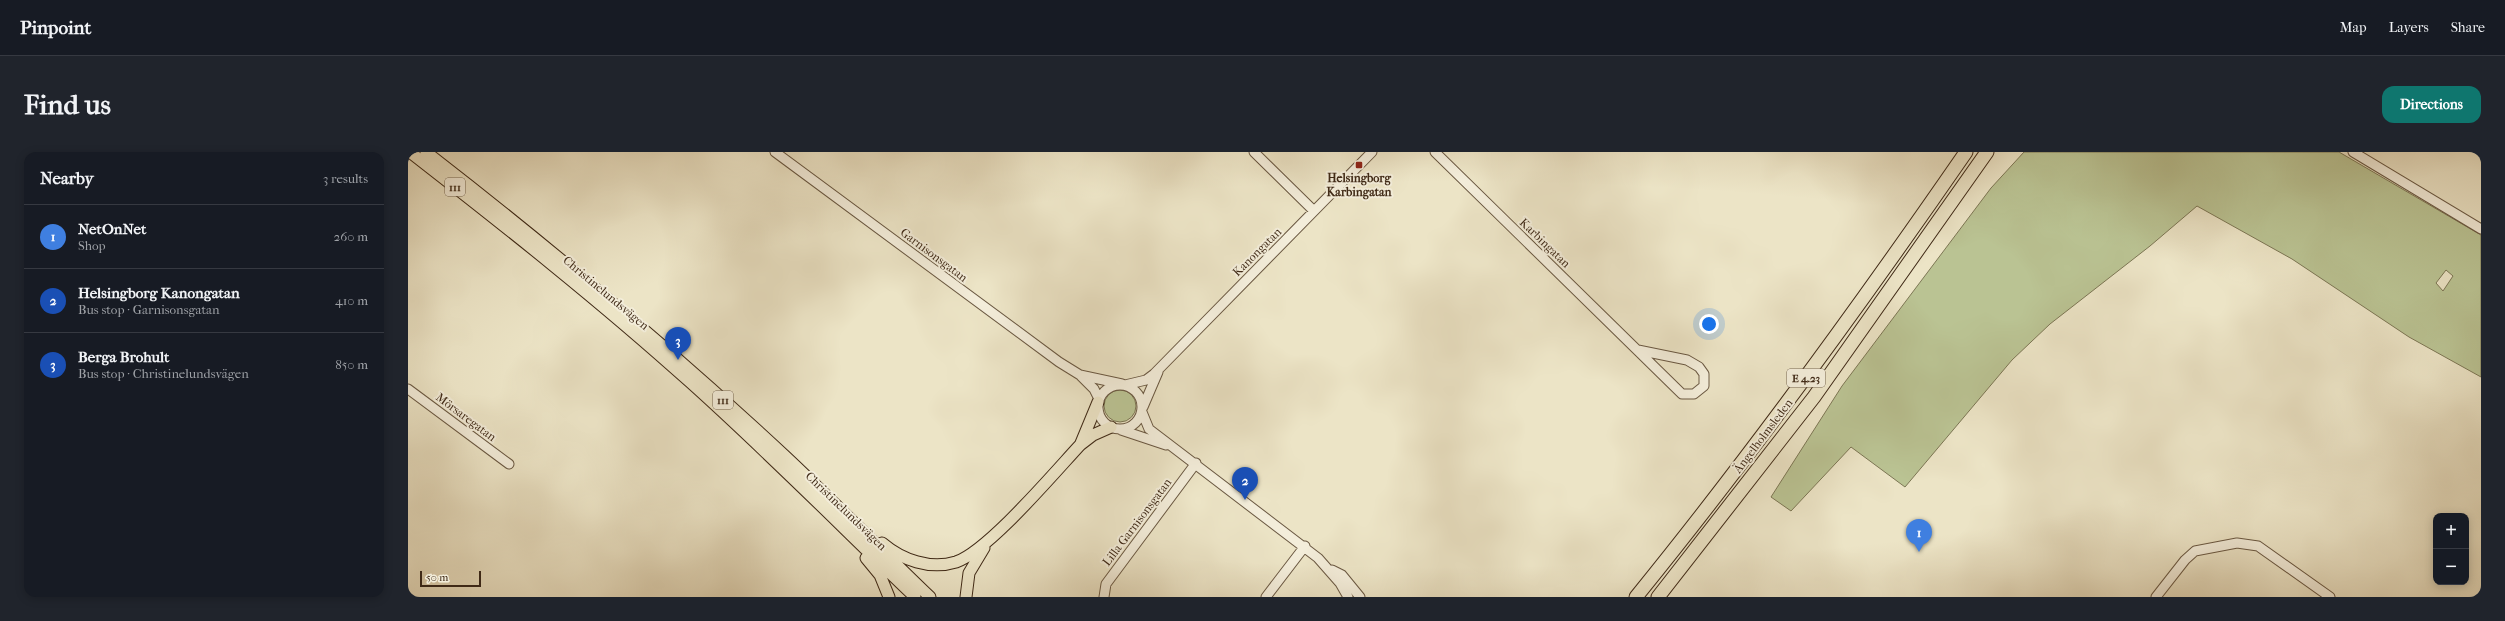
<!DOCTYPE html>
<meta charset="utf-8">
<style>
body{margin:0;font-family:"IM FELL French Canon",serif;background:#20242c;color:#f1f3f6}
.controls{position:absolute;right:12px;bottom:12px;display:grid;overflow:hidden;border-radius:8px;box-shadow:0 2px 10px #0003}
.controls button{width:36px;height:36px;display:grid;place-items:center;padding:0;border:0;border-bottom:1px solid #363941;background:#171b24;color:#f1f3f6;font:20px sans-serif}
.scale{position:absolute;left:12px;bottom:10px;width:61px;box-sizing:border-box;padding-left:4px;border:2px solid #3f2916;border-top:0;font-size:11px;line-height:14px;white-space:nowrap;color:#3f2916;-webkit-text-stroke:3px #f3edda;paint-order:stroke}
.you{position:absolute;left:1301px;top:172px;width:14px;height:14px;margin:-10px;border:3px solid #fff;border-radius:50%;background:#1a73e8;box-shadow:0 0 0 6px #1a73e833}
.badge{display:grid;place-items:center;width:26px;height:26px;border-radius:50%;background:#0f766e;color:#fff;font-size:13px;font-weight:700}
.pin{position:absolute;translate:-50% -33px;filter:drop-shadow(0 1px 2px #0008)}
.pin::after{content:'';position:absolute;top:21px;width:14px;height:12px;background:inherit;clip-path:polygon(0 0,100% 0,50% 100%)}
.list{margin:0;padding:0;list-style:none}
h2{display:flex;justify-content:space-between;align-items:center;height:52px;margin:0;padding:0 16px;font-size:17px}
h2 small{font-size:13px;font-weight:400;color:#9ea1a6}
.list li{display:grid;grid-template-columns:26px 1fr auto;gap:12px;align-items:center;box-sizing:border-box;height:64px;padding:0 16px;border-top:1px solid #363941}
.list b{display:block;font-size:15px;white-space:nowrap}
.list p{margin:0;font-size:13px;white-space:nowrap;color:#9ea1a6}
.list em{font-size:13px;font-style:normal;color:#9ea1a6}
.map{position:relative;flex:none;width:2073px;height:445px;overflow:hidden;border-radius:12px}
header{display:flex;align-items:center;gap:24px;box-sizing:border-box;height:56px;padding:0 20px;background:#171b24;border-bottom:1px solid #363941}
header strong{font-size:19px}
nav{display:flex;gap:22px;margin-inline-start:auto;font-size:14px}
.intro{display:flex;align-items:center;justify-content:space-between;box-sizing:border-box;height:96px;padding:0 24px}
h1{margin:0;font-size:28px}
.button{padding:10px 18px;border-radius:12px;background:#0f766e;color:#fff;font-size:14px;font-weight:700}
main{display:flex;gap:24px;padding:0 24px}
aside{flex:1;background:#171b24;border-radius:12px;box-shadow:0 2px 10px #0003}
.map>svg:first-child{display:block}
.green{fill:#bac393;stroke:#7c7654;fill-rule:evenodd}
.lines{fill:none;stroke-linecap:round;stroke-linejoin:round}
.minor-casing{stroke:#6a5842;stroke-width:11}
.major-casing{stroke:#3f2916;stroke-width:13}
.highway-casing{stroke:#3f2916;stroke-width:15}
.minor{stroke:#f3edda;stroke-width:9}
.major{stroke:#ece4c6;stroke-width:11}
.highway{stroke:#ece4c6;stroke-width:13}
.poi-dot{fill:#8f2418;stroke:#f3edda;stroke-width:1.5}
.labels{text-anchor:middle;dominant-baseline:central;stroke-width:4;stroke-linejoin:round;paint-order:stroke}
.shield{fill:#f3edda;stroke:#756451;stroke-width:1}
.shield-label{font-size:11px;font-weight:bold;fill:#3f2916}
.poi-label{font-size:12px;font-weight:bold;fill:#3f2916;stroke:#f3edda}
.street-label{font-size:12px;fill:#3f2916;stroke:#f3edda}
</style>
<header>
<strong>Pinpoint</strong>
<nav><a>Map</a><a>Layers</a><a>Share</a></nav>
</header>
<div class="intro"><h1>Find us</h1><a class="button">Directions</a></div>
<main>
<aside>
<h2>Nearby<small>3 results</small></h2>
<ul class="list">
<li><span class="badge" style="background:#3f7fe0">1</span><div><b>NetOnNet</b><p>Shop</p></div><em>260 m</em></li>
<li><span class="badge" style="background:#1a4fb4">2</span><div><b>Helsingborg Kanongatan</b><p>Bus stop · Garnisonsgatan</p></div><em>410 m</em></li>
<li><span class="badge" style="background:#1a4fb4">3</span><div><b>Berga Brohult</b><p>Bus stop · Christinelundsvägen</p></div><em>850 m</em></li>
</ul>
</aside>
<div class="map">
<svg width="2073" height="445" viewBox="0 0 2073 445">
<rect width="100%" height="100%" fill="#ece4c6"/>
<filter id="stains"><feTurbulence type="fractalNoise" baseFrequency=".005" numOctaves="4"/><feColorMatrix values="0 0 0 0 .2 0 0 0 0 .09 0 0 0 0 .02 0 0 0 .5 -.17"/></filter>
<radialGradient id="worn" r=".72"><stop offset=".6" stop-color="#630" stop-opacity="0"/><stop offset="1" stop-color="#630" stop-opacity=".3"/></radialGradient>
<path class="green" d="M1616,0H1931L2073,83V225L2001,185L1884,107L1789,54L1742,94L1642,172L1604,208L1497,335L1443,295L1383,359L1363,345L1434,234L1583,36ZM2038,118L2045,124L2035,139L2028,131Z
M696 254a16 16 0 1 1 32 0a16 16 0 1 1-32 0Z"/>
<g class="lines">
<defs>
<path id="minor" d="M367,0L651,210L672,223L714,232
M846,0L906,59
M1027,0L1274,242H1286L1296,234V222L1291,215L1279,208L1230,198
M1945,0L2073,77
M673,224L686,237L691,247
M690 255a22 22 0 1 1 44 0a22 22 0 1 1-44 0Z
M717,233L738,228L746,222L964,0
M0,237L101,312
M735,255L750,220
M734,260L741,277L910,406L932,431L940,445
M713,278L758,293
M924,418L934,423L952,445
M696,445L698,432L788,311
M858,445L897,394
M1748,445L1777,408L1787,399L1829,391L1850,394L1922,445"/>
<path id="major" d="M2,0C97,74 192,149 282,230C359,299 432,373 507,445
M18,0C142,96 262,197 377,304C426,350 473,398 522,445
M673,291L690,250
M474,391C494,408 522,418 548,410C580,399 646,321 672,293L685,283L703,275
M458,406L472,423L481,445
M558,445L561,421L576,396"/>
<path id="highway" d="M1228,445C1345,301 1453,152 1558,0
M1250,445L1406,245L1579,0"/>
</defs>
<use href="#minor" class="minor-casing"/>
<use href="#major" class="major-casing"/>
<use href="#highway" class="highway-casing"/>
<use href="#minor" class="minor"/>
<use href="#major" class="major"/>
<use href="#highway" class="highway"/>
</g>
<rect class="poi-dot" x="947" y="9" width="8" height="8" rx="2"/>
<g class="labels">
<g class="shield">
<rect x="37" y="26" width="20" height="18" rx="3"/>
<rect x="1379" y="217" width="38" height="18" rx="3"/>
<rect x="305" y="239" width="20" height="18" rx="3"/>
</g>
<g class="shield-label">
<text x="47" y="35">111</text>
<text x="1398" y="226">E 4.23</text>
<text x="315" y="248">111</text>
</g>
<g class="poi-label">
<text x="951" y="26">Helsingborg<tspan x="951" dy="14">Karbingatan</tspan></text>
</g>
<g class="street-label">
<text transform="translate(1137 91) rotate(44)">Karbingatan</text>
<text transform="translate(849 100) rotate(-45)">Kanongatan</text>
<text transform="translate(526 103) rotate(37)">Garnisonsgatan</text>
<text transform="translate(198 141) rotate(40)">Christinelundsvägen</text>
<text transform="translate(58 265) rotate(37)">Mörsaregatan</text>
<text transform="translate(1355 284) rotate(-53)">Ängelholmsleden</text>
<text transform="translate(438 359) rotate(44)">Christinelundsvägen</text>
<text transform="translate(729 370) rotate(-53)">Lilla Garnisonsgatan</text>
</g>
</g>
<rect width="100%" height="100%" filter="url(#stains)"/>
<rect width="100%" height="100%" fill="url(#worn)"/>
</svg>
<div class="controls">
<button>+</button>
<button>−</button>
</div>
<div class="scale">50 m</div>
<div class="you"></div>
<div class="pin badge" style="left:1511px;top:400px;background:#3f7fe0">1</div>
<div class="pin badge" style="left:837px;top:348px;background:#1a4fb4">2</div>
<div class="pin badge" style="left:270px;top:208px;background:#1a4fb4">3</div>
</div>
</main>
